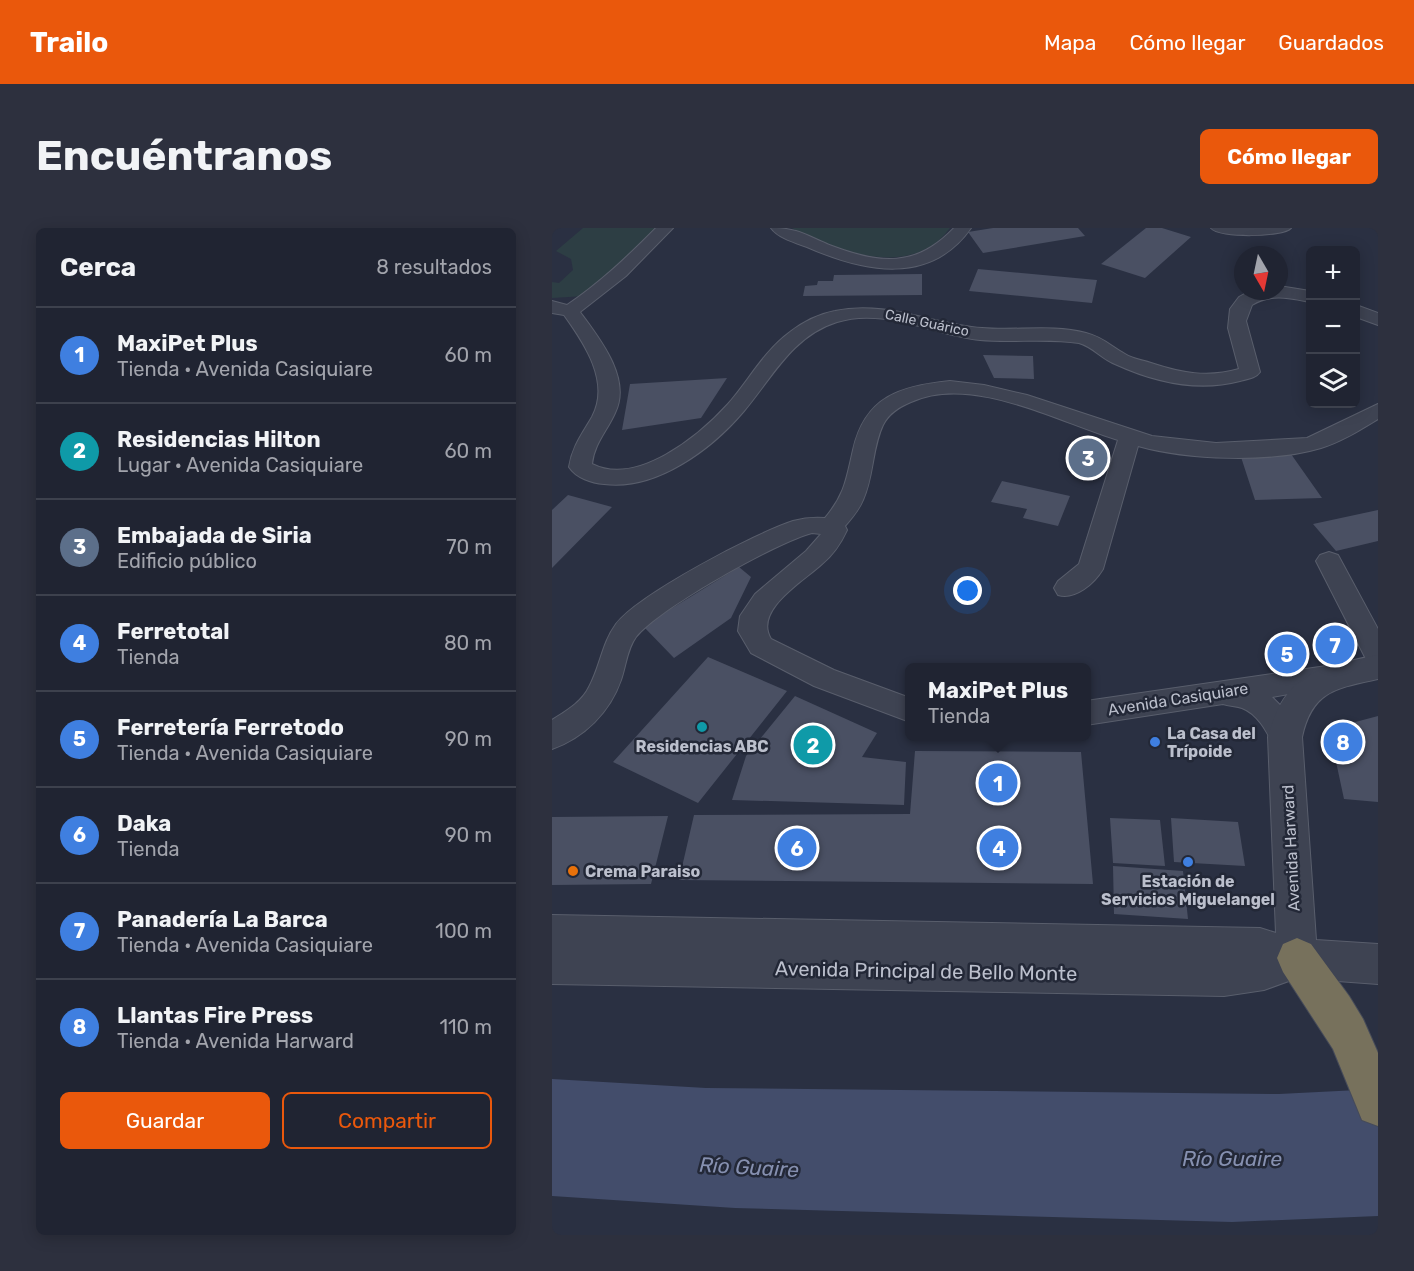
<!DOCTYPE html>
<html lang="es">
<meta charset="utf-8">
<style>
body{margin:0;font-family:Rubik,sans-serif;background:#2d303e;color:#f1f3f6}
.controls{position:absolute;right:18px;top:18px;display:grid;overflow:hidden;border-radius:9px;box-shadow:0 3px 15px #0003}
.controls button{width:54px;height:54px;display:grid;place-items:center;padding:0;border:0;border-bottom:2px solid #3d414d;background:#202432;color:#f1f3f6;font:30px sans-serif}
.compass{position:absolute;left:682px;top:18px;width:54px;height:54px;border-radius:50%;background:#202432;box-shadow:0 3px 15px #0003;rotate:171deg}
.you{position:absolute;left:416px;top:363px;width:21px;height:21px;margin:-15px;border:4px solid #fff;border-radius:50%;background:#1a73e8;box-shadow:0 0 0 9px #1a73e833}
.badge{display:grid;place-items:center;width:39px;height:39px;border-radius:50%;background:#ea580c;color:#fff;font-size:20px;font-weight:700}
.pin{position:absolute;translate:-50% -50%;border:3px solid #fff;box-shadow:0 2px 6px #0006}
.popup{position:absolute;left:353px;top:435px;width:186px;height:78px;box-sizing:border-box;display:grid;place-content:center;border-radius:9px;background:#202432;filter:drop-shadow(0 2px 4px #0005);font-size:20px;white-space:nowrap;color:#a2a4ac}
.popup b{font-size:22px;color:#f1f3f6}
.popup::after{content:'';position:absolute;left:50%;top:100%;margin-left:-12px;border:12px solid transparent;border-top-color:#202432}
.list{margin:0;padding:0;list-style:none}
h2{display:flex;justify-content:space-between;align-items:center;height:78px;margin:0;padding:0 24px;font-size:26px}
h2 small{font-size:20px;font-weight:400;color:#a2a4ac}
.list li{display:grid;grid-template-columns:39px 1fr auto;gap:18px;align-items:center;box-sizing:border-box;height:96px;padding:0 24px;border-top:2px solid #3d414d}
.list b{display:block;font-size:22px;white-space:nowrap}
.list p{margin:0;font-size:20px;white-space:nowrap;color:#a2a4ac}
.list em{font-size:20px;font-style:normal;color:#a2a4ac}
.actions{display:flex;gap:12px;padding:18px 24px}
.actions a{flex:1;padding:14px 0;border:2px solid #ea580c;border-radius:9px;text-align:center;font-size:21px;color:#ea580c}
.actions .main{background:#ea580c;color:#fff}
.icon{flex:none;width:33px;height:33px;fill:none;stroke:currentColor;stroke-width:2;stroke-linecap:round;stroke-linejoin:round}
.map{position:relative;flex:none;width:826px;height:1007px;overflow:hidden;border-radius:9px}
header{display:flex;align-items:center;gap:36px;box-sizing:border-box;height:84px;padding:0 30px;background:#ea580c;color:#fff}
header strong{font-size:28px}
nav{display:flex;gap:33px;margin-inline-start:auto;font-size:21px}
.intro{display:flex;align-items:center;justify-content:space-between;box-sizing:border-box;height:144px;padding:0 36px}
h1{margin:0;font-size:42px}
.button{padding:15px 27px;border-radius:9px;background:#ea580c;color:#fff;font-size:21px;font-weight:700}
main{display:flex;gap:36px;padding:0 36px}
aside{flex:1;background:#202432;border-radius:9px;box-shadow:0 3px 15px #0003}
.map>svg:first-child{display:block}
.green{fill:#2d3e44}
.water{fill:#434d6b}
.building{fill:#4a5063}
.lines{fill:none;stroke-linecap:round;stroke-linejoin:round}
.minor-casing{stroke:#595e6c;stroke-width:2}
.tertiary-casing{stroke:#595e6c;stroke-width:2}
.motorway-casing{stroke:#464b59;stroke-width:2}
.minor{fill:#3e4352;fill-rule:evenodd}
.tertiary{fill:#3e4352;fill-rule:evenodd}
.motorway{fill:#77715c;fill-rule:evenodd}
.culture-dot{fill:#0f9aa8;stroke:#232837;stroke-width:2}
.shop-dot{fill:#3f7fe0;stroke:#232837;stroke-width:2}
.food-dot{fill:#e8710a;stroke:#232837;stroke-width:2}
.labels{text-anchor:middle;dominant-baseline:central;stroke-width:5;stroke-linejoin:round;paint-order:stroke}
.far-street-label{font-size:14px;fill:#bbbfcc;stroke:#232837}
.street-label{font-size:16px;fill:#bbbfcc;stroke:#232837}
.poi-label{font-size:16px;font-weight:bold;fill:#bbbfcc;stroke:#232837;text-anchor:start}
.near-street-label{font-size:20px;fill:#bbbfcc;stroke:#232837}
.near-water-label{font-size:21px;font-style:italic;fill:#8690b0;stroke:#232837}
</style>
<header>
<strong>Trailo</strong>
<nav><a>Mapa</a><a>Cómo llegar</a><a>Guardados</a></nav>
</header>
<div class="intro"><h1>Encuéntranos</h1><a class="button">Cómo llegar</a></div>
<main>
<aside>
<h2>Cerca<small>8 resultados</small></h2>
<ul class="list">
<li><span class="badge" style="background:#3f7fe0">1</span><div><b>MaxiPet Plus</b><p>Tienda · Avenida Casiquiare</p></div><em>60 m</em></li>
<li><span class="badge" style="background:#0f9aa8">2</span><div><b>Residencias Hilton</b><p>Lugar · Avenida Casiquiare</p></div><em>60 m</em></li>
<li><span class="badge" style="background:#5c6f8a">3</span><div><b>Embajada de Siria</b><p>Edificio público</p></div><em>70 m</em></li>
<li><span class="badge" style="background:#3f7fe0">4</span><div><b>Ferretotal</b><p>Tienda</p></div><em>80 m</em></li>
<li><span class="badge" style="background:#3f7fe0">5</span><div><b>Ferretería Ferretodo</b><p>Tienda · Avenida Casiquiare</p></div><em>90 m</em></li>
<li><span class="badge" style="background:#3f7fe0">6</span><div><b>Daka</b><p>Tienda</p></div><em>90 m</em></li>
<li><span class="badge" style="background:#3f7fe0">7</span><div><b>Panadería La Barca</b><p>Tienda · Avenida Casiquiare</p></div><em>100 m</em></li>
<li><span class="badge" style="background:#3f7fe0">8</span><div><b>Llantas Fire Press</b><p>Tienda · Avenida Harward</p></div><em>110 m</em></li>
</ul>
<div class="actions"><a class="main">Guardar</a><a>Compartir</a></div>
</aside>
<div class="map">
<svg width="826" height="1007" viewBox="0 0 826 1007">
<rect width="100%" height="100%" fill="#2a3042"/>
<path class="green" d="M31,0H104L33,68L0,70V54L7,55L21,42L19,31L4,23Z
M240,0H398C360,52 286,24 240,0Z"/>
<path class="water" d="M0,851L154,860L727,866L826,861V988L680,994L183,980L0,968Z"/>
<path class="building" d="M441,0H526L533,8L431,25L416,4Z
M594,0H610L639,9L593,50L549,36Z
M426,41L545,52L540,75L417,63Z
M370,46V67L251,68L253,58L265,57L266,53H281L282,47Z
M431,127L481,128L482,151L442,150Z
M175,150L149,190L70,202L78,156Z
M739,226L770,270L703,272L689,229Z
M450,253L518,268L506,298L471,290L475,281L439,274Z
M16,267L60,279L0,340V282Z
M826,282V313L784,323L761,296Z
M187,339L199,349L179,390L122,430L91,398Z
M156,429L235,463L146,575L61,534Z
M243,468L325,505L310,529L354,534L352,577L180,572L194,528Z
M826,488V574L792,571L777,501Z
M363,523L529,524L541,656L127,652L142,587L358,586Z
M116,588L99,656L0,657V589Z
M558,590L608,592L613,638L561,635Z
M619,590L686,594L693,638L622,634Z
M561,638L631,643L636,691L562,686Z"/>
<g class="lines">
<defs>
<path id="minor" d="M104,0H121L74,48L28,84C48,111 80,151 63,185C55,203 42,216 40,236C85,259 147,208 176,176C197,152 212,123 238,104C251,94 267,86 283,83C334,72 379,96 430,100C464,103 500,96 534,105C550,109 559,118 573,126C581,131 590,132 599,135C629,145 656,150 687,141L676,100L678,81L687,69L696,64L727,63V58L758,63V74C738,70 719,65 700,77L694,93L708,144C704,150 695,151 688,153C646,164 602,154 563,136C550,131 541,119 527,115C494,110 461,115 428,112C382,107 332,79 285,94C240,108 220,150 192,183C160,221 104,263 52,256C40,255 24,250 17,239C20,219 30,206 40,189C59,154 32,115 12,87L0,85V73L15,77C48,55 76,28 104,0Z
M219,0C247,0 255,8 280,18C328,36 364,40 402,0H419C378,58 312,44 255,19C244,15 226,10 219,0Z
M659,0H739C731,9 667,10 659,0Z
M804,77L826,85V97L804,89Z
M398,153L432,157L475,167L600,208L664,215L755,210L826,176V191C808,202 789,214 769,220C719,235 635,232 586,218L551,341C542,356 523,372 506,367L502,360L506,353L527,336L566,212C506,194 420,146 359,174C347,179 337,185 331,197C320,220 322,248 311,272C307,282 300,290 293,298L295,302C289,315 282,326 270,336C252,353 201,382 219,411L282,442L358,470V494L262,458L199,425L186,403L188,388L203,366L254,323L269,306L260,305C225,314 106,381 84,409C75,421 74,438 69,452C58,484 32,510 0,521V492C14,483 30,474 37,459C48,439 50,415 64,396C87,366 204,305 241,293C252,290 261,289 273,290C293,266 294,252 301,222C313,168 349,158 398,153Z
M777,324L786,327L826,401V438L816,435L764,333L768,327Z
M788,436L798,439L802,447L798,455L720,469L733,482L748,509L744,518L733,522L722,518C715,504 706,486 690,480C684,478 677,478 671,476L534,497V473Z"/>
<path id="tertiary" d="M826,427V451C784,460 760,463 750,509L764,712L826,716V756L745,750L712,762L672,768L0,756V687L708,700L724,705L716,509C733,445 767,439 826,427Z"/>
<path id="motorway" d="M745,710L759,716L797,768L811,791L826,825V898L810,892L781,821L731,744L725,730L731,716Z"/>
</defs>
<use href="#minor" class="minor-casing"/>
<use href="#tertiary" class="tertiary-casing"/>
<use href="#motorway" class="motorway-casing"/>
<use href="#minor" class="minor"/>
<use href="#tertiary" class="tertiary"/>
<use href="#motorway" class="motorway"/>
</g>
<circle class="culture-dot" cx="150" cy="499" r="6"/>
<g class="shop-dot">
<circle cx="603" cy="514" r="6"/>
<circle cx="636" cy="634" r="6"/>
</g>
<circle class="food-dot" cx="21" cy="643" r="6"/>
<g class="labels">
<g class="far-street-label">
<text transform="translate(375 95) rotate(12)">Calle Guárico</text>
</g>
<g class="street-label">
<text transform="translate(626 471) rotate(-9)">Avenida Casiquiare</text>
<text transform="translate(739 620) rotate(-93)">Avenida Harward</text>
</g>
<g class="poi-label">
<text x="615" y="505">La Casa del<tspan x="615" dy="18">Trípoide</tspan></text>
<text x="150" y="518" text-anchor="middle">Residencias ABC</text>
<text x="33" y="643">Crema Paraiso</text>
<text x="636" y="653" text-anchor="middle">Estación de<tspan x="636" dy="18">Servicios Miguelangel</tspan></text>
</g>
<g class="near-street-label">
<text transform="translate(374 743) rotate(1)">Avenida Principal de Bello Monte</text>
</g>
<g class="near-water-label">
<text x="680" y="930">Río Guaire</text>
<text transform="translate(197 939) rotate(3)">Río Guaire</text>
</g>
</g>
</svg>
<div class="controls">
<button>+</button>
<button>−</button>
<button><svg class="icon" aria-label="layers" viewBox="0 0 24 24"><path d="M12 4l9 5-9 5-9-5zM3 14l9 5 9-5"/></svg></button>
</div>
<svg class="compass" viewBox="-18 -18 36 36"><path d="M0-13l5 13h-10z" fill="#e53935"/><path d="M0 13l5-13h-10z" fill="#a2a4ac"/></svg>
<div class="you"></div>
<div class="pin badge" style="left:446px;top:555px;background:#3f7fe0">1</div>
<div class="popup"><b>MaxiPet Plus</b>Tienda</div>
<div class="pin badge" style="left:261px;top:517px;background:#0f9aa8">2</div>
<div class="pin badge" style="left:536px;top:230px;background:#5c6f8a">3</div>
<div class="pin badge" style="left:447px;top:620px;background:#3f7fe0">4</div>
<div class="pin badge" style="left:735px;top:426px;background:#3f7fe0">5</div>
<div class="pin badge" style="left:245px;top:620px;background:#3f7fe0">6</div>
<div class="pin badge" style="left:783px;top:417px;background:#3f7fe0">7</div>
<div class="pin badge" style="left:791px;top:514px;background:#3f7fe0">8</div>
</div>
</main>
